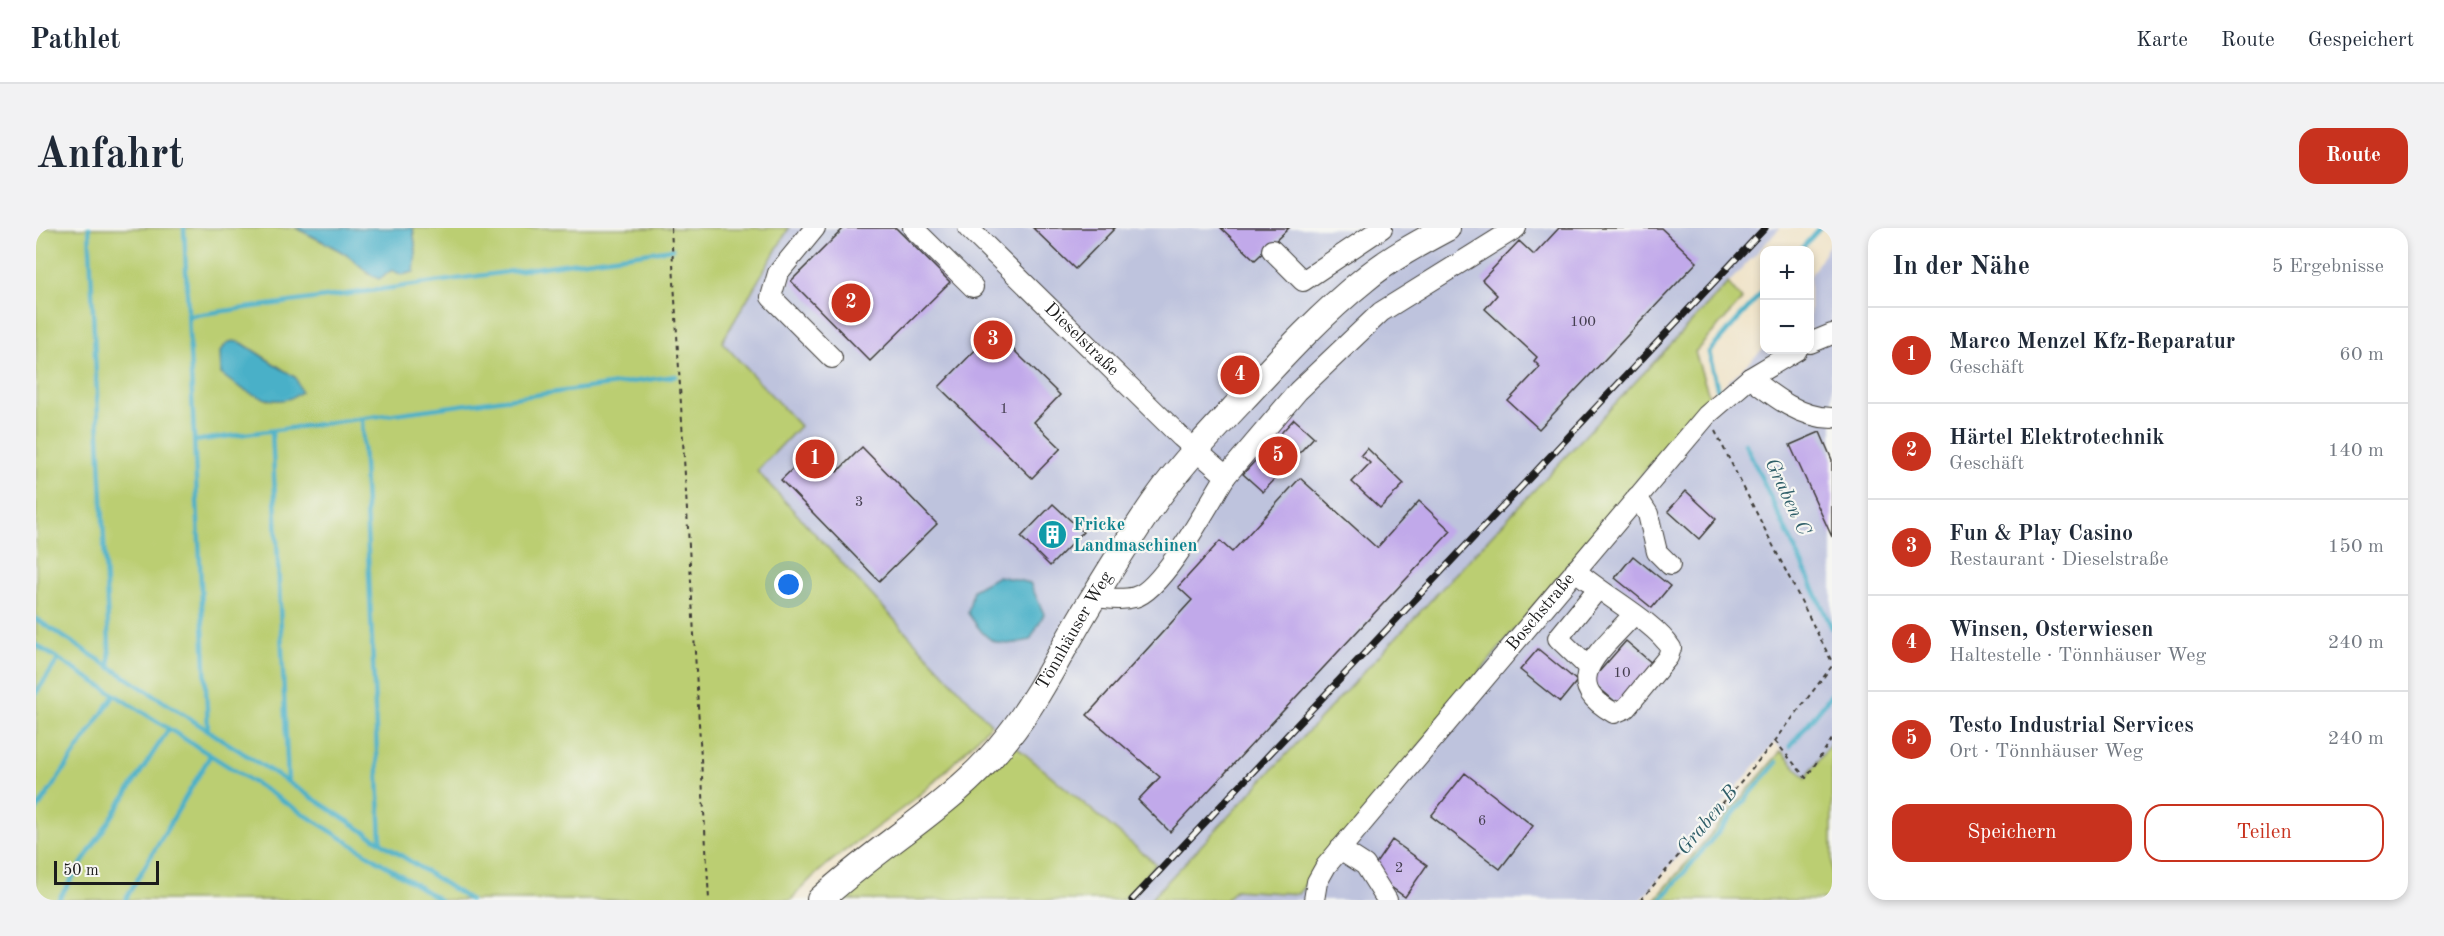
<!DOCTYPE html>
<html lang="de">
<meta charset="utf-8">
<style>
body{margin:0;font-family:"Old Standard TT",serif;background:#f2f2f3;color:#1f2937}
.controls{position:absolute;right:18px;top:18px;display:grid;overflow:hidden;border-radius:12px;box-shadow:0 3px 9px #0003}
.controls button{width:54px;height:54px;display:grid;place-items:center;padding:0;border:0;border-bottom:2px solid #e0e1e3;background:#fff;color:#1f2937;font:30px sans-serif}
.scale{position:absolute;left:18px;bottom:15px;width:105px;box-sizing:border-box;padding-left:6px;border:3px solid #1c1c1c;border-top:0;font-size:16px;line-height:21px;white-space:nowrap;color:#1c1c1c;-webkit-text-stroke:4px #f6f6f2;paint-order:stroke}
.you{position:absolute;left:753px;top:357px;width:21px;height:21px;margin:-15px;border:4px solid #fff;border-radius:50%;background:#1a73e8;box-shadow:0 0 0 9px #1a73e833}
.badge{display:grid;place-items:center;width:39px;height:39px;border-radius:50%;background:#c8321e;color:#fff;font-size:20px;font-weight:700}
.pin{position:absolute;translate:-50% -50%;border:3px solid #fff;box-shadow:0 2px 6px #0006}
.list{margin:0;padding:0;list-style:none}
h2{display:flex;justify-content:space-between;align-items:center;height:78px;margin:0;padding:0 24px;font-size:26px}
h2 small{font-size:20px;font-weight:400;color:#747a83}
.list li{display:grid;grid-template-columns:39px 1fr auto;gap:18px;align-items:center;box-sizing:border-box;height:96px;padding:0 24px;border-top:2px solid #e0e1e3}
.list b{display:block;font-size:22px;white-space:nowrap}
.list p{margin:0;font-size:20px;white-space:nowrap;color:#747a83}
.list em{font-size:20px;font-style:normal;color:#747a83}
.actions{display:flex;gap:12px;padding:18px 24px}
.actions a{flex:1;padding:14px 0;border:2px solid #c8321e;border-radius:18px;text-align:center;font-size:21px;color:#c8321e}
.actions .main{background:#c8321e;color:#fff}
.map{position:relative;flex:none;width:1796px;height:672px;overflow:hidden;border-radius:18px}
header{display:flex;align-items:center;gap:36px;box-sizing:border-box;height:84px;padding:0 30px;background:#fff;border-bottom:2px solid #e0e1e3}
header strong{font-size:28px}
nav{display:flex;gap:33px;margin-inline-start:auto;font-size:21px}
.intro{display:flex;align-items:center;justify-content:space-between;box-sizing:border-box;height:144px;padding:0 36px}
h1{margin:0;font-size:42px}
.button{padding:15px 27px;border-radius:18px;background:#c8321e;color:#fff;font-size:21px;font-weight:700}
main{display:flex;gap:36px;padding:0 36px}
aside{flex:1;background:#fff;border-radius:18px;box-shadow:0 3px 9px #0003}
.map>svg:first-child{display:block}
.industrial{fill:#bec3dd}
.green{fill:#bbce72;stroke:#6c7547;stroke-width:1.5;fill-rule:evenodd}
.water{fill:#49b0c8;stroke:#326672;stroke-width:1.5}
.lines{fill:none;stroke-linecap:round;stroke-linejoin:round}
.stream{stroke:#49b0c8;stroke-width:4.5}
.building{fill:#c1a9ea}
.minor-casing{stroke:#3c3a36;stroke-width:22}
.major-casing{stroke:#3c3a36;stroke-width:28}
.path{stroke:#3c3a36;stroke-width:2;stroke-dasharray:4.5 4.5;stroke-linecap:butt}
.minor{stroke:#fff;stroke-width:20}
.major{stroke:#fff;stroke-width:26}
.rail-casing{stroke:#1c1c1c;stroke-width:7}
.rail{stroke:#f6f6f2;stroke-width:4.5;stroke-dasharray:14;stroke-linecap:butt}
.labels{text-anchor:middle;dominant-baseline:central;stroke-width:4.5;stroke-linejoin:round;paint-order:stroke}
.number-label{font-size:15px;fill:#453f50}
.street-label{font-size:18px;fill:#1c1c1c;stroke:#f6f6f2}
.culture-label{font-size:18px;font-weight:bold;fill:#0d838f;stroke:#f6f6f2;text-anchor:start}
.water-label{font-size:20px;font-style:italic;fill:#305f69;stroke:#f6f6f2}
</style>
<header>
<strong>Pathlet</strong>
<nav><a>Karte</a><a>Route</a><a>Gespeichert</a></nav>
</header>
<div class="intro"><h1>Anfahrt</h1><a class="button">Route</a></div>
<main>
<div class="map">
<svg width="1796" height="672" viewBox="0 0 1796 672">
<rect width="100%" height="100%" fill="#f6f6f2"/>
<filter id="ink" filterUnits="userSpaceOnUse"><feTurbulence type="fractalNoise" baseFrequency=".0167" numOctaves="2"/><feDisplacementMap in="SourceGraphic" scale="12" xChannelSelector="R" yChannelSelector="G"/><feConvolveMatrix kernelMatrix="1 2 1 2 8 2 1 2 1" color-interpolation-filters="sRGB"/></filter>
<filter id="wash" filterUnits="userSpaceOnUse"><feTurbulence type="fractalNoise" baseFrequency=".008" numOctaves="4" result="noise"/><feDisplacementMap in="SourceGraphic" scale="24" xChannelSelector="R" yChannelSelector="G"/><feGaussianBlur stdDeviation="1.35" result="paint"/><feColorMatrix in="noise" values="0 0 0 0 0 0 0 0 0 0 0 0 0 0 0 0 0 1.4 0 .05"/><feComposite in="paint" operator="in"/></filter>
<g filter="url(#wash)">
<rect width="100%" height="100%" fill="#f0e4ca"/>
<path class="industrial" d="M753,0H1744L1114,672H1086L1120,635L955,496L721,242L686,114Z
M1796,12V513L1770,550L1739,514L1605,672H1190L1199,662L1262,666L1649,194L1728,120L1774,122V49Z"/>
<path class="green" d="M0,0H260L305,23L328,39L332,46L348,48L380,24L377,0H753L686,114L764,198L721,243L955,496C928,524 902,553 872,576C833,607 787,633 755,672H0ZM206,115L260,150L232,172L185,146Z
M1692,55L1706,72L1659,124L1674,171L1649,194L1262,666L1199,662L1190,672H1114Z
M1796,513V672H1619L1745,523L1770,550Z
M976,515L1120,636L1087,672H794Z"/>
<path class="water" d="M260,0H377L380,24L378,44L366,47L356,42L343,51C329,45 320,32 306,24C291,15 275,8 260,0Z
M197,113L206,115L260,150L265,164C241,184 206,163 185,146L184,124L191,115Z
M962,348L994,355L1008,386L994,412C958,421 952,414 932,385L937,362Z"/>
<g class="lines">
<path class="stream" d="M53,0L74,439
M148,0L172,502
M1764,22L1784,0
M152,88L637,21
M1682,163L1673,124L1728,62
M326,191L345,614
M236,203L252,554
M158,213L640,148
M1709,215L1796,400
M0,391L434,672
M0,417L404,672
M0,465L22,432
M1754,518L1796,466
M0,583L78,468
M22,672L132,502
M89,672L174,528
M1625,672L1741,534"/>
</g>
<g id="blocks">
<path class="building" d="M808,0H860L914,54L834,133L755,53Z
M997,0H1079L1039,41Z
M1185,0H1253L1219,32Z
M1523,0H1625L1661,34L1503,201L1472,173L1504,139L1498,133L1501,129L1449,81L1461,67L1446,52L1483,13L1498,27Z
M958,103L1024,167L998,194L1025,220L996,250L903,159Z
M1258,191L1278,209L1227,264L1207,246Z
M1784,204L1796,232V309L1754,217Z
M826,219L901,296L843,353L745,252L778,220L801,244Z
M1331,220L1368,256L1344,280L1316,254L1334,235L1325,227Z
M1264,250L1341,320L1383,273L1415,303L1134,604L1102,572L1124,549L1051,487L1156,372L1142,359L1184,313L1196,324Z
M1650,263L1680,291L1663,311L1632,283Z
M1017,276L1047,304L1014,338L985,309Z
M1597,328L1634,358L1616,380L1579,350Z
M1590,413L1618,437L1583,477L1555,453Z
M1502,421L1541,453L1524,474L1484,442Z
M1429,545L1497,598L1464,641L1395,588Z
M1356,612L1391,637L1369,669L1334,644Z"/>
</g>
</g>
<g filter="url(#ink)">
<use href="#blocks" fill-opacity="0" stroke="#3c3a36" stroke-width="1.5"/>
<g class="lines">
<defs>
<g id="minor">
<path d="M779,0L742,45L735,69L796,130"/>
<path d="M877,0L937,59"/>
<path id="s1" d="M932,0L1145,209L1190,248L1262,163L1345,84L1480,0"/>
<path d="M1236,22L1267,53L1346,0"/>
<path d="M1774,115L1796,106"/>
<path d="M1714,150C1738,169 1765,190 1796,190"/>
<path d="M1601,269L1612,286L1621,324L1634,337"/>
<path d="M1539,342C1565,366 1618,393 1635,420L1632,429L1590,480L1578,485C1519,453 1568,421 1597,387"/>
<path d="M1057,369C1071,370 1085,373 1099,369C1127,362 1173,275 1190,248"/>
<path d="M1552,439L1522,410L1561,362"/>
<path d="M1304,621L1329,637L1351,672"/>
<path id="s2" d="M1278,672L1281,654L1290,638L1671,187L1714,150L1761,122"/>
</g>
<g id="major">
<path id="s3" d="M784,672C843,616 920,576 971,510C1006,466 1029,414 1059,367C1079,334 1100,300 1122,269C1147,234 1176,204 1205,173C1244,131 1283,88 1328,52C1353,31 1383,15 1411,0"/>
</g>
</defs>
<use href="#minor" class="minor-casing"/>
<use href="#major" class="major-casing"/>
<path class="path" d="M635,0L673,672
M1679,203L1796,434
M1739,513L1770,550L1796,511
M1605,672L1739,513L1796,438"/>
<use href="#minor" class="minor"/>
<use href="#major" class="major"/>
<defs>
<path id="rail" d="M1096,672L1729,0"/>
</defs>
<use href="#rail" class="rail-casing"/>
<use href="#rail" class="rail"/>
</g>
</g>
<defs>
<symbol id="building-disc" viewBox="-11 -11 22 22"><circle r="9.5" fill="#0f9aa8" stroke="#f6f6f2"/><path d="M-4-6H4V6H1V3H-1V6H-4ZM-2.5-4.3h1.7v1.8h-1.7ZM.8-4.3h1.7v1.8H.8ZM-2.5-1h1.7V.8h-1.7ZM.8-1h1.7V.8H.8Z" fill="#fff"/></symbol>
</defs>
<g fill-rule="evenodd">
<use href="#building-disc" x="1000" y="290" width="33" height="33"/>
</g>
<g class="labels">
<g class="number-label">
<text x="1547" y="94">100</text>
<text x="968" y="181">1</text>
<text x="823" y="274">3</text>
<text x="1586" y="445">10</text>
<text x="1446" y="593">6</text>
<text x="1363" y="640">2</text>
</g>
<g class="street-label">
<text stroke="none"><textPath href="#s1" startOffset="159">Dieselstraße</textPath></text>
<text stroke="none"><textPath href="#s2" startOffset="369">Boschstraße</textPath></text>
<text stroke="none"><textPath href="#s3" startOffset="375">Tönnhäuser Weg</textPath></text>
</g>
<g class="culture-label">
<text x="1037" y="297">Fricke<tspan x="1037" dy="21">Landmaschinen</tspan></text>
</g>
<g class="water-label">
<text transform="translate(1751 269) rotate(65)">Graben C</text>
<text transform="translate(1672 593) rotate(-50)">Graben B</text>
</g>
</g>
</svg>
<div class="controls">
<button>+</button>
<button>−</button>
</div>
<div class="scale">50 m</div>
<div class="you"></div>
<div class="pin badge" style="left:779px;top:231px">1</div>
<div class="pin badge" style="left:815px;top:75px">2</div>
<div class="pin badge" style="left:957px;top:112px">3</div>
<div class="pin badge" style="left:1204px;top:147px">4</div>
<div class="pin badge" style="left:1242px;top:228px">5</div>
</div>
<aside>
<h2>In der Nähe<small>5 Ergebnisse</small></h2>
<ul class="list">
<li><span class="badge">1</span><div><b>Marco Menzel Kfz-Reparatur</b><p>Geschäft</p></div><em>60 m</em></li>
<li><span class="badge">2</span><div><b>Härtel Elektrotechnik</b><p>Geschäft</p></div><em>140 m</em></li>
<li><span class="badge">3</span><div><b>Fun &amp; Play Casino</b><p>Restaurant · Dieselstraße</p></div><em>150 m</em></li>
<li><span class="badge">4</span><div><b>Winsen, Osterwiesen</b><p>Haltestelle · Tönnhäuser Weg</p></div><em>240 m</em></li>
<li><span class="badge">5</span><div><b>Testo Industrial Services</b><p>Ort · Tönnhäuser Weg</p></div><em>240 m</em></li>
</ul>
<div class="actions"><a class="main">Speichern</a><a>Teilen</a></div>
</aside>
</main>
